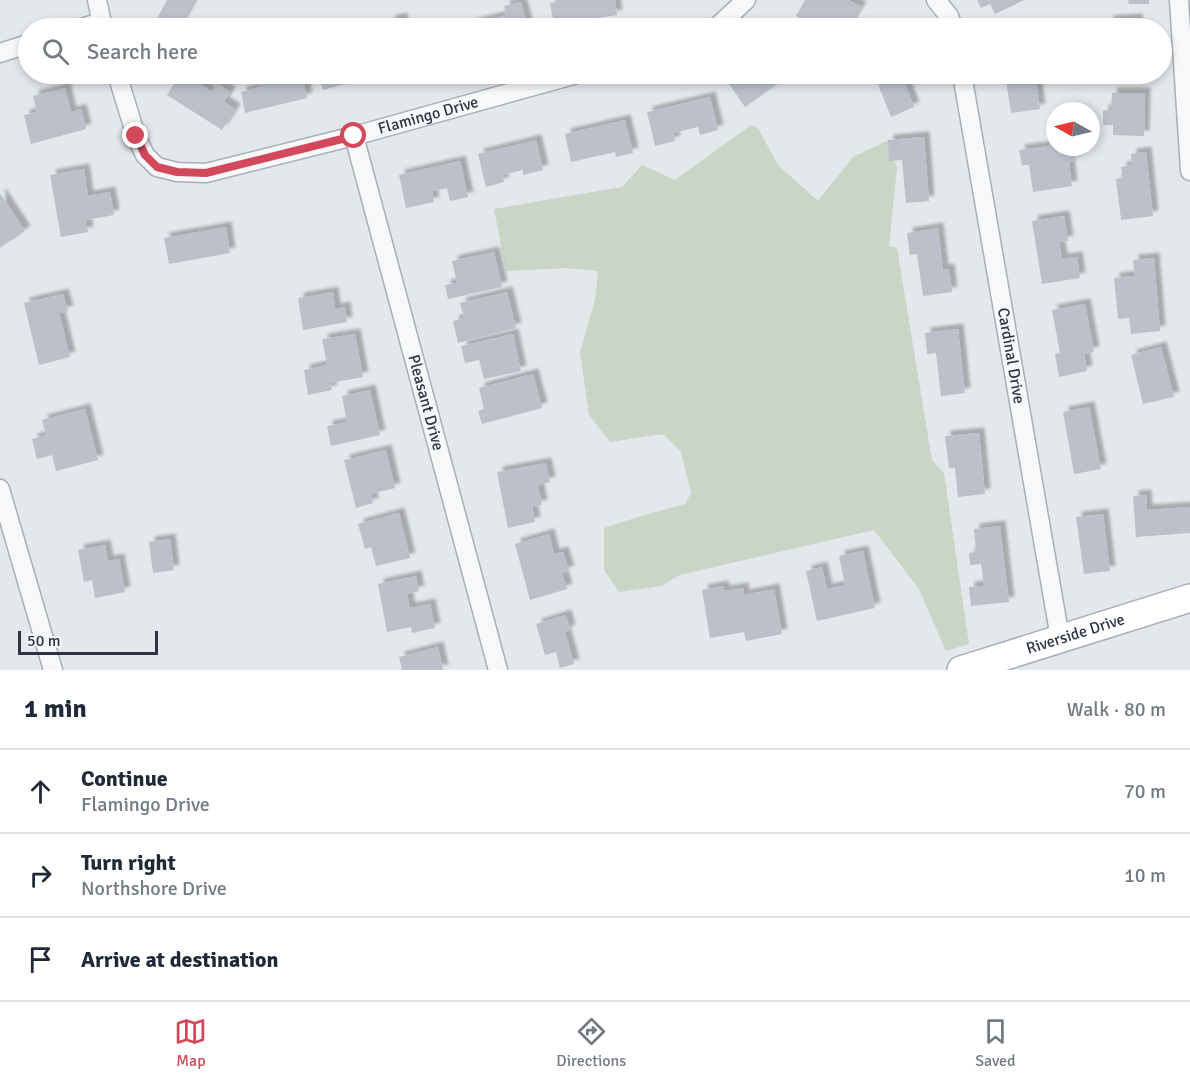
<!DOCTYPE html>
<meta charset="utf-8">
<style>
body{margin:0;font-family:Signika,sans-serif;background:#f2f2f3;color:#1f2937}
.compass{position:absolute;left:1046px;top:102px;width:54px;height:54px;border-radius:50%;background:#fff;box-shadow:0 3px 9px #0003;rotate:278deg}
.scale{position:absolute;left:18px;bottom:15px;width:140px;box-sizing:border-box;padding-left:6px;border:3px solid #2b3445;border-top:0;font-size:16px;line-height:21px;white-space:nowrap;color:#2b3445;-webkit-text-stroke:4px #f4f6f9;paint-order:stroke}
.stop{position:absolute;width:18px;height:18px;margin:-14px;border:4px solid #d1495b;border-radius:50%;background:#fff}
.stop.end{background:#d1495b;border-color:#fff;box-shadow:0 2px 6px #0008}
.list{margin:0;padding:0;list-style:none}
h2{display:flex;justify-content:space-between;align-items:center;height:78px;margin:0;padding:0 24px;font-size:26px}
h2 small{font-size:20px;font-weight:400;color:#747a83}
.list li{display:grid;grid-template-columns:39px 1fr auto;gap:18px;align-items:center;box-sizing:border-box;height:84px;padding:0 24px;border-top:2px solid #e0e1e3}
.list b{display:block;font-size:22px;white-space:nowrap}
.list p{margin:0;font-size:20px;white-space:nowrap;color:#747a83}
.list em{font-size:20px;font-style:normal;color:#747a83}
.icon{flex:none;width:33px;height:33px;fill:none;stroke:currentColor;stroke-width:2;stroke-linecap:round;stroke-linejoin:round}
.map{position:relative;flex:none;width:1190px;height:670px;overflow:hidden}
.search{position:absolute;background:#fff;box-shadow:0 3px 9px #0003;left:18px;right:18px;top:18px;height:66px;display:flex;align-items:center;gap:15px;box-sizing:border-box;padding:0 21px;border-radius:33px;color:#747a83;font-size:22px}
.sheet{height:330px;background:#fff}
nav{display:flex;justify-content:space-around;align-items:center;box-sizing:border-box;height:84px;border-top:2px solid #e0e1e3;background:#fff;font-size:16px;color:#747a83}
nav a{display:grid;justify-items:center;gap:3px}
nav .on{color:#d1495b}
.map>svg:first-child{display:block}
.green{fill:#c9d6c5}
.building{fill:#bbc0ca;filter:url(#shadow)}
.lines{fill:none;stroke-linecap:round;stroke-linejoin:round}
.street-casing{stroke:#a9aeb7;stroke-width:21}
.secondary-casing{stroke:#a9aeb7;stroke-width:30}
.street{stroke:#f7f8fa;stroke-width:18}
.secondary{stroke:#fff;stroke-width:27}
.route{stroke:#d1495b;stroke-width:8}
.labels{text-anchor:middle;dominant-baseline:central;stroke-width:5;stroke-linejoin:round;paint-order:stroke}
.street-label{font-size:16px;fill:#2b3445;stroke:#f4f6f9}
</style>
<div class="map">
<svg width="1190" height="670" viewBox="0 0 1190 670">
<defs>
<filter id="shadow"><feDropShadow dx="5.5" dy="-5.5" stdDeviation="1.5" flood-color="#0004"/></filter>
</defs>
<rect width="100%" height="100%" fill="#e4e7ec"/>
<path class="green" d="M751,125L758,128L778,165L818,201L853,157L889,140L897,168L889,246L897,248L932,460L944,473L969,644L946,651L919,589L874,530L680,575L661,586L619,592L604,570V528L641,516L685,504L691,493L681,452L663,434L610,442L589,415L580,352L595,300L598,271L566,268L506,271L494,209L622,187L642,165L675,180Z"/>
<path class="building" d="M167,0H194L179,28H152Z
M556,0H615L617,15L554,25L550,3L556,2Z
M805,0H848L861,7L848,28H818L796,16Z
M977,0H1024L995,14L990,4L981,8Z
M1128,0H1149V4H1129Z
M521,2L528,28H465L464,26L506,15L504,6Z
M402,18L404,28H391L389,21Z
M1137,19L1138,28H1109L1108,21Z
M170,74H196L192,79L212,92L217,83L230,92L224,102L235,109L222,130L167,95L174,84L166,79Z
M296,74H302L307,98L245,113L241,92L260,87L258,83Z
M318,74H386L387,78L366,84L364,79L323,90Z
M743,74H801L786,84L783,80L745,107L729,84Z
M865,74H901L914,107L891,117L875,77L868,80Z
M1005,74H1035L1040,109L1011,113Z
M65,88L71,112L81,109L86,129L31,144L24,115L37,112L33,96Z
M1112,93H1145L1144,136L1113,135V125H1103V110H1111Z
M710,97L718,130L700,135L698,127L673,133L675,141L655,146L647,112Z
M625,120L633,153L616,157L615,152L571,162L565,134Z
M1055,131V147H1073L1076,161L1069,162L1072,186L1033,192L1029,165H1022L1019,150L1050,146L1048,132Z
M924,137L929,201L906,203L902,160L889,161L888,140Z
M536,140L543,170L523,175V170L502,175L504,182L486,187L478,154Z
M1146,152L1153,216L1121,220L1116,179L1123,178L1121,167L1132,165L1131,154Z
M460,161L468,197L450,201L447,188L432,191L434,202L406,208L399,175Z
M84,169L88,196L110,192L114,215L86,220L88,232L61,237L50,175Z
M0,193L25,231L0,248Z
M1064,216L1068,241L1059,242L1062,259L1077,257L1080,278L1042,284L1032,221Z
M226,227L230,253L169,264L164,238Z
M938,228L943,270L949,269L952,292L923,296L917,254L910,255L907,233Z
M494,252L502,287L448,299L445,285L457,283L452,261Z
M1154,258L1160,331L1131,334L1129,318L1118,319L1114,278L1135,276L1133,260Z
M333,292L335,309L345,307L347,322L303,330L298,298Z
M507,292L516,328L458,343L453,321L464,318L460,303Z
M63,294L68,311L59,313L70,357L39,365L24,303Z
M1085,304L1094,352L1084,354L1087,371L1059,377L1055,354L1060,353L1052,310Z
M958,329L965,393L941,396L936,353L927,354L925,333Z
M355,334L363,377L330,383L332,390L308,395L304,370L327,365L322,339Z
M513,334L521,371L484,379L479,360L465,363L461,346Z
M1161,347L1174,397L1143,404L1131,355Z
M533,374L542,408L482,424L478,411L484,409L479,388Z
M370,390L380,435L331,446L327,426L347,422L342,396Z
M1089,407L1101,469L1074,474L1063,412Z
M85,409L98,460L56,471L52,455L37,459L32,439L46,435L42,420Z
M979,433L985,494L958,497L955,468H949L945,436Z
M386,450L395,488L371,494L373,503L356,508L344,460Z
M546,463L550,482L538,485L542,505L532,507L535,522L508,528L497,472Z
M1146,495L1147,510L1190,507V533L1136,537L1133,496Z
M399,513L410,558L376,566L371,547L365,549L358,524Z
M1103,514L1110,571L1084,574L1076,517Z
M1000,526L1009,602L971,606L969,587L984,586L981,564L970,565L969,553L976,552L974,529Z
M549,534L554,554L563,552L569,571L562,573L567,589L530,600L515,544Z
M170,539L174,570L153,573L149,542Z
M105,545L108,561L119,559L125,592L95,598L92,580L84,582L78,550Z
M863,551L875,608L817,621L806,571L822,567L827,589L845,585L839,556Z
M416,576L419,591L407,594L410,608L430,604L435,628L412,633L411,627L387,632L378,584Z
M723,586L724,591L743,588L744,595L774,589L782,634L746,641L744,632L710,638L702,590Z
M566,615L570,630L565,632L574,664L560,668L556,652L545,655L536,624Z
M438,647L443,670H402L399,657Z"/>
<g class="lines">
<defs>
<g id="street">
<path d="M97,0L103,28"/>
<path d="M936,0L949,16L953,28"/>
<path d="M1179,0L1190,171"/>
<path d="M81,28L101,22"/>
<path d="M716,28L746,0"/>
<path d="M0,53L28,44"/>
<path id="s1" d="M117,74L136,136L145,155L157,167L177,172L206,173L354,136L577,74"/>
<path id="s2" d="M962,74L1060,638"/>
<path id="s3" d="M354,136L498,670"/>
<path d="M0,489L53,670"/>
</g>
<g id="secondary">
<path id="s4" d="M961,670L1190,598"/>
</g>
</defs>
<use href="#street" class="street-casing"/>
<use href="#secondary" class="secondary-casing"/>
<use href="#street" class="street"/>
<use href="#secondary" class="secondary"/>
</g>
<g class="lines">
<path class="route" d="M136,136L145,155L157,167L177,172L206,173L354,136"/>
</g>
<g class="labels">
<g class="street-label">
<text stroke="none"><textPath href="#s1" startOffset="382">Flamingo Drive</textPath></text>
<text stroke="none"><textPath href="#s2" startOffset="286">Cardinal Drive</textPath></text>
<text stroke="none"><textPath href="#s3" startOffset="276">Pleasant Drive</textPath></text>
<text stroke="none"><textPath href="#s4" startOffset="120">Riverside Drive</textPath></text>
</g>
</g>
</svg>
<svg class="compass" viewBox="-18 -18 36 36"><path d="M0-13l5 13h-10z" fill="#e53935"/><path d="M0 13l5-13h-10z" fill="#747a83"/></svg>
<div class="scale">50 m</div>
<div class="stop" style="left:354px;top:136px"></div>
<div class="stop end" style="left:136px;top:136px"></div>
<div class="search"><svg class="icon" aria-label="search" viewBox="0 0 24 24"><circle cx="10" cy="10" r="6"/><path d="M15 15l6 6"/></svg>Search here</div>
</div>
<section class="sheet">
<h2>1 min<small>Walk · 80 m</small></h2>
<ul class="list">
<li><svg class="icon" aria-label="ahead" viewBox="0 0 24 24"><path d="M12 20V5M6 11l6-6 6 6"/></svg><div><b>Continue</b><p>Flamingo Drive</p></div><em>70 m</em></li>
<li><svg class="icon" aria-label="right" viewBox="0 0 24 24"><path d="M7 20v-9h11M14 6l5 5-5 5"/></svg><div><b>Turn right</b><p>Northshore Drive</p></div><em>10 m</em></li>
<li><svg class="icon" aria-label="arrive" viewBox="0 0 24 24"><path d="M6 21V4h12l-3 4 3 4H6"/></svg><div><b>Arrive at destination</b></div></li>
</ul>
</section>
<nav>
<a class="on"><svg class="icon" aria-label="map" viewBox="0 0 24 24"><path d="M3 6l6-2 6 2 6-2v14l-6 2-6-2-6 2zM9 4v14M15 6v14"/></svg>Map</a>
<a><svg class="icon" aria-label="directions" viewBox="0 0 24 24"><path d="M12 3l9 9-9 9-9-9zM9 14v-3h6M13 9l2 2-2 2"/></svg>Directions</a>
<a><svg class="icon" aria-label="saved" viewBox="0 0 24 24"><path d="M7 4h10v16l-5-4-5 4z"/></svg>Saved</a>
</nav>
